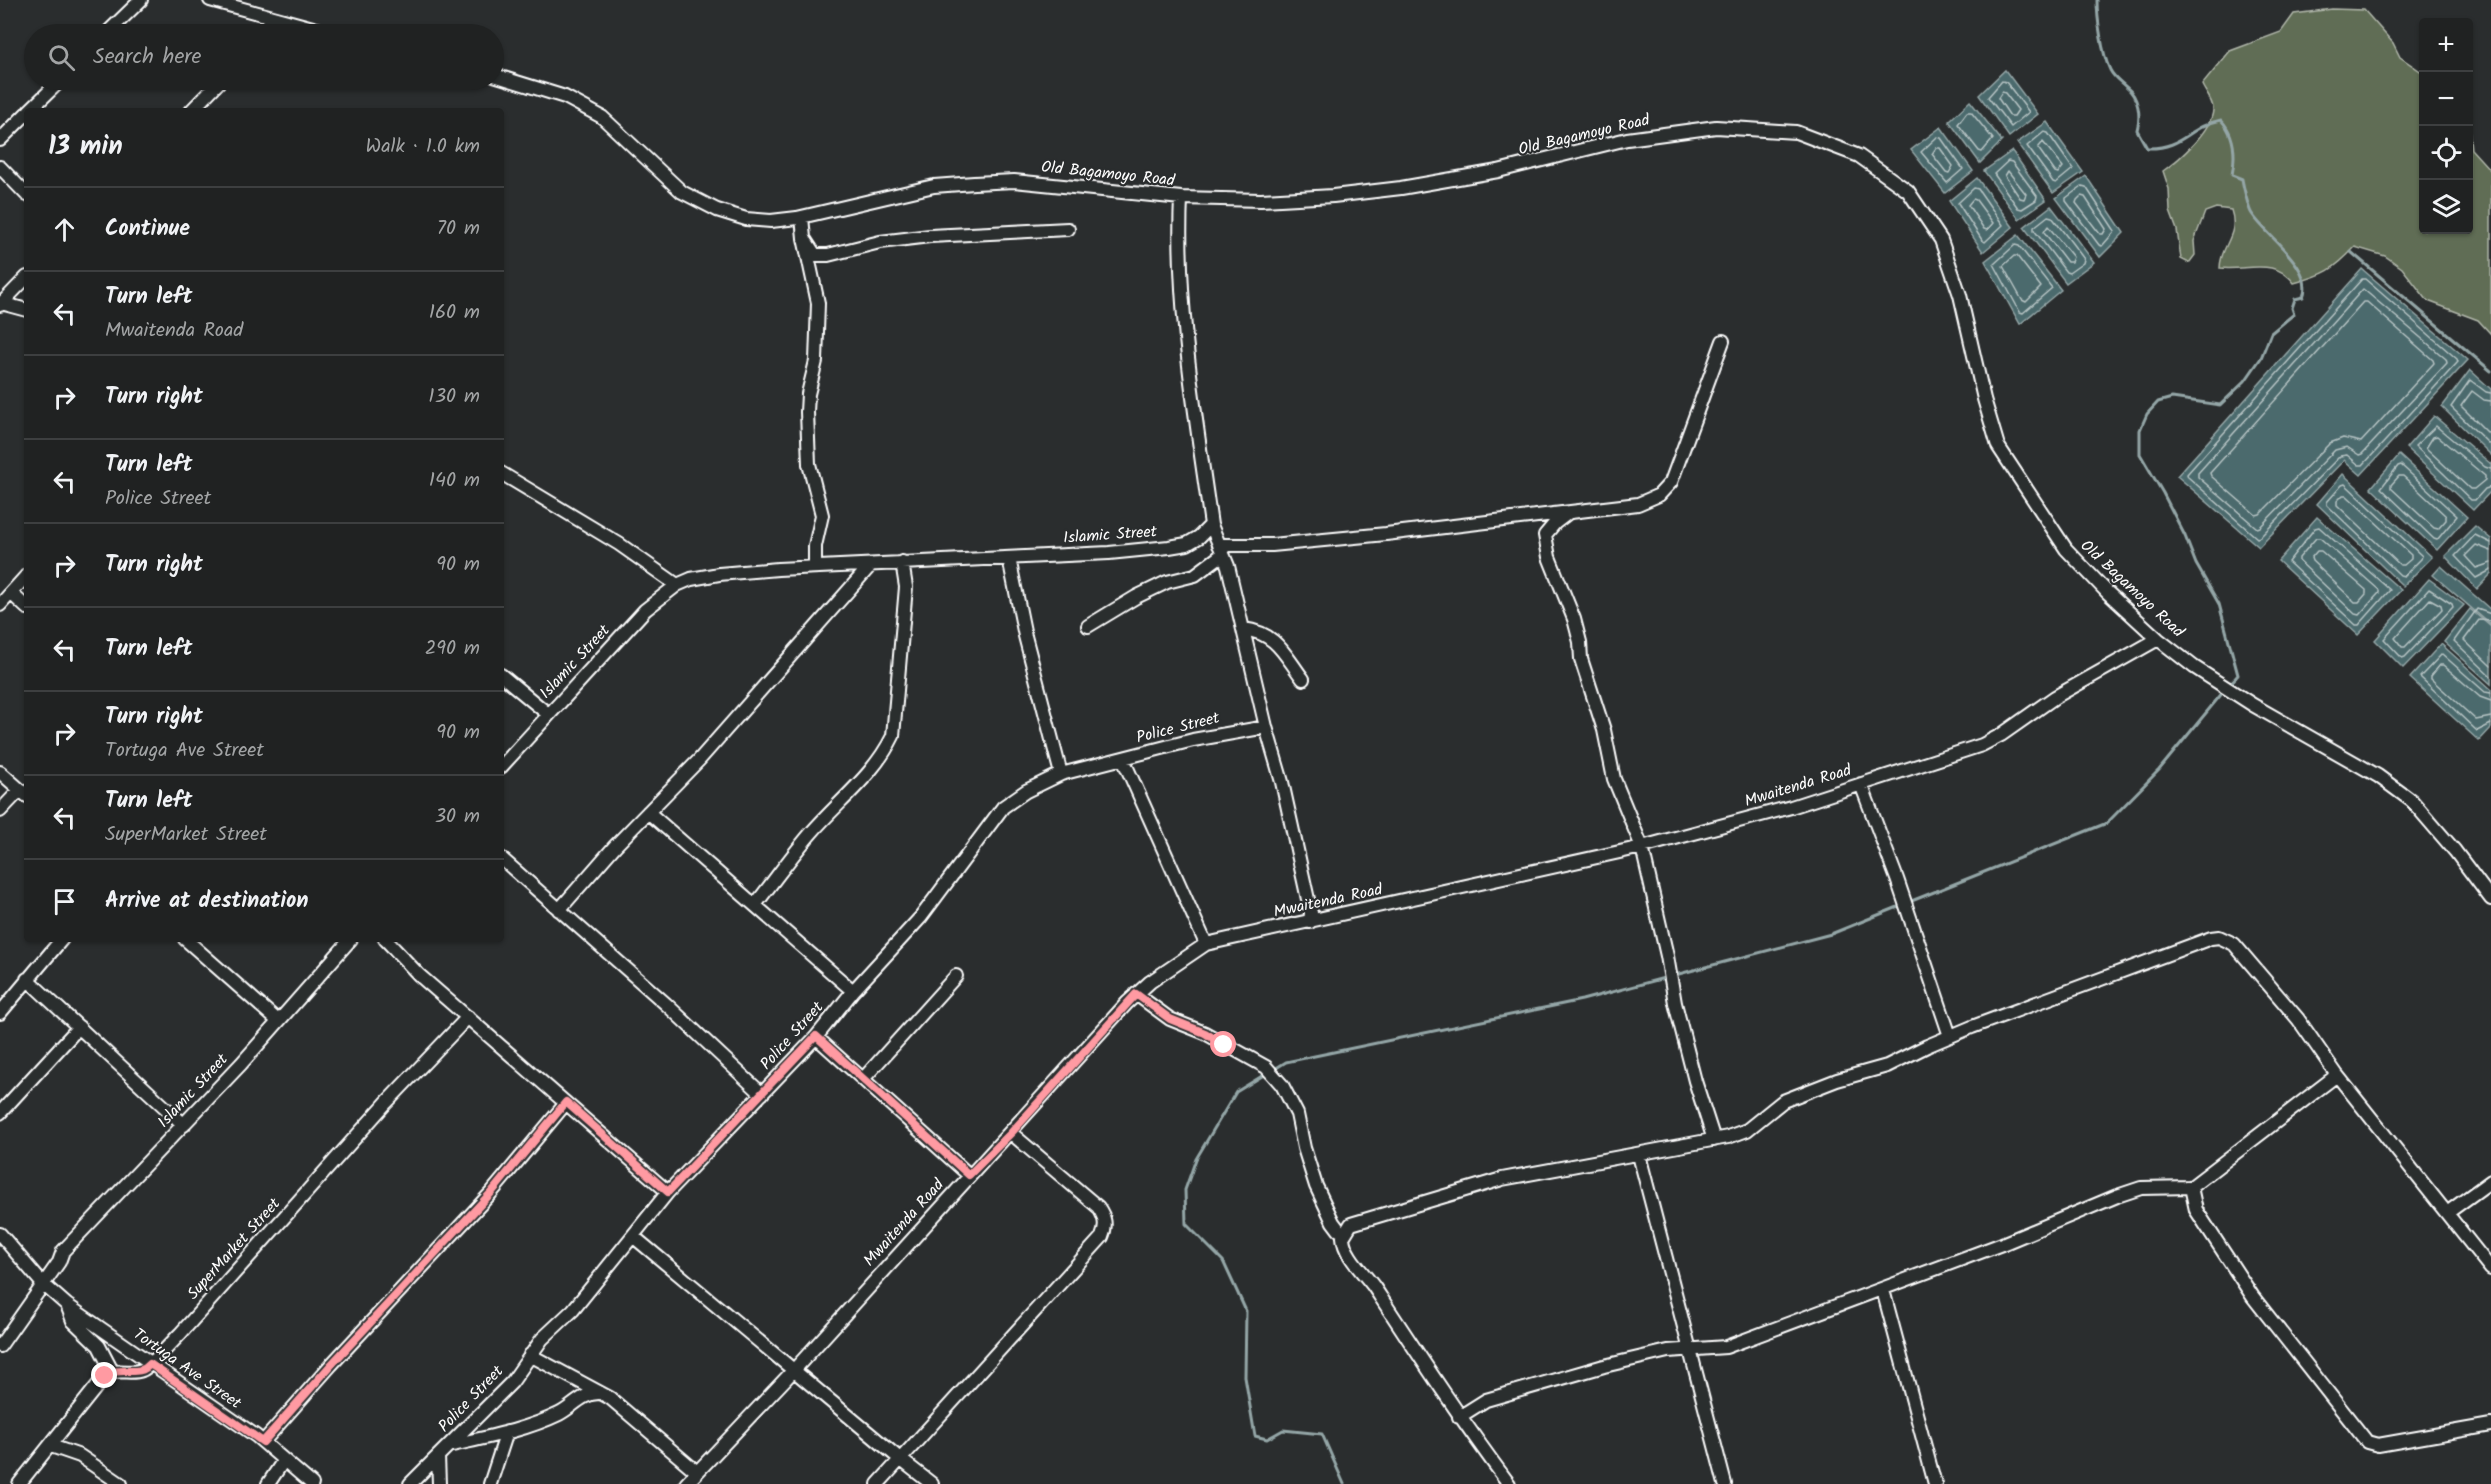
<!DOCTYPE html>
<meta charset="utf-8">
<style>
body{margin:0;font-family:Kalam,sans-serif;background:#282a2a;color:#f1f3f6}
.controls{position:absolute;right:18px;top:18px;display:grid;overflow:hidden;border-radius:6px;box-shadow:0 2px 4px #0004}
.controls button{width:54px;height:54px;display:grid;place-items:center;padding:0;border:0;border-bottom:2px solid #3d3f40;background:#202222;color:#f1f3f6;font:30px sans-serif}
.stop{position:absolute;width:18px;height:18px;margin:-14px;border:4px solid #ff9aa2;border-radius:50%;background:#fff}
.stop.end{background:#ff9aa2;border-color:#fff;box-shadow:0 2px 6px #0008}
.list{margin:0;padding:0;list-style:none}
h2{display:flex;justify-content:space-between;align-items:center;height:78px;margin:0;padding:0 24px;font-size:26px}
h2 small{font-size:20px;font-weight:400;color:#a2a4a5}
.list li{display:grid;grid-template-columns:39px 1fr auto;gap:18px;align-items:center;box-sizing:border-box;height:84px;padding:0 24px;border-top:2px solid #3d3f40}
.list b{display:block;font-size:22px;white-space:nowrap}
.list p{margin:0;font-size:20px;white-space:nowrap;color:#a2a4a5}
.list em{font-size:20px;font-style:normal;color:#a2a4a5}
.icon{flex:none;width:33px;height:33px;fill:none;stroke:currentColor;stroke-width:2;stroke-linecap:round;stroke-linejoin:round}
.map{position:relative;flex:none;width:2491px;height:1484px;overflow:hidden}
.search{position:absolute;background:#202222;box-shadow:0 2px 4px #0004;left:24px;top:24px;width:480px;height:66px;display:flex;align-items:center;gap:15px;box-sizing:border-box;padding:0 21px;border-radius:33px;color:#a2a4a5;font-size:22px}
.panel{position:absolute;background:#202222;box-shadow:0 2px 4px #0004;left:24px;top:108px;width:480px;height:834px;border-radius:6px}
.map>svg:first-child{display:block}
.green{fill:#606d55;stroke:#b0b6aa;stroke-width:1.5}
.water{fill:#4c6b6d;stroke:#94a6a7;stroke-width:1.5}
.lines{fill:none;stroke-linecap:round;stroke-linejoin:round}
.shore{stroke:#b7c4c5;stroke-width:1.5}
.stream{stroke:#94a6a7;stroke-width:3}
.minor-casing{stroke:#fff;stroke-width:16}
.minor{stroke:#2a2d2e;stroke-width:12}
.route{stroke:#ff9aa2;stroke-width:8}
.labels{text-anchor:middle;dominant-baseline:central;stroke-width:4.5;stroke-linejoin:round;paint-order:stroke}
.street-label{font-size:16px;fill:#fff;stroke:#2a2d2e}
</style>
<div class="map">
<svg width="2491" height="1484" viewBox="0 0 2491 1484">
<rect width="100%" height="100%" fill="#2a2d2e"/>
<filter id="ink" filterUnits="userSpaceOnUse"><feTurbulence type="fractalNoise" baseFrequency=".0167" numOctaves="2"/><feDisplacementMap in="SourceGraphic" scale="12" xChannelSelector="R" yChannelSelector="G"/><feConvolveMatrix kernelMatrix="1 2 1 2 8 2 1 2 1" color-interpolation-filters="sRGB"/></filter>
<g filter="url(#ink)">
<path class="green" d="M2332,9L2364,10L2393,43L2400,57L2423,73L2424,230H2468L2469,129L2471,149L2491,171V334L2478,320L2428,301L2402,268L2385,256L2355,247C2334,270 2324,275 2294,283C2275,257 2247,271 2220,268C2220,245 2240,236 2231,210L2216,208L2205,212L2194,241L2195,255L2189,263L2181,259L2177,230L2170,211L2169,189L2163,171C2179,160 2212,130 2213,110C2214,102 2205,92 2202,85L2230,51L2281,32L2294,14Z"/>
<path class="water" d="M2005,70L2038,114L2009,137L1979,95Z
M1970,101L2002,141L1980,163L1949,121Z
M2047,122L2083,172L2053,193L2017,143Z
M1941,127L1973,171L1945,193L1911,150Z
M2012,151L2046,200L2019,219L1984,171Z
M2086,176L2124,233L2100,257L2056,198Z
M1977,178L2013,227L1983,252L1949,201Z
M2051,206L2094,262L2066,283L2024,227Z
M2018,235L2061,290L2020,324L1985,261Z
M2362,269L2468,360L2361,475L2344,460L2259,547L2177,476Z
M2470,370L2491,389V455L2442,407Z
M2434,416L2491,464V491L2473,510L2406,448Z
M2399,455L2467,517L2437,550L2371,488Z
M2343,474L2432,557L2403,586L2317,504Z
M2317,517L2401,590L2358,635L2278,561Z
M2475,526L2491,539V574L2477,589L2445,556Z
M2441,566L2491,610V625L2433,575Z
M2429,579L2464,605L2403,668L2375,640Z
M2470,609L2491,627V684L2444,642Z
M2441,644L2491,689V728L2479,741L2410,678Z"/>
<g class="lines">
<path class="shore" d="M2002,81L2006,82L2029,112L2011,127L1988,97Z
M2002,92L2005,93L2018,110L2014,116H2010L1998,98Z
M1967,112H1971L1993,139L1982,152L1979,151L1958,124Z
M2044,132L2048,133L2073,169L2056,183L2053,182L2027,146Z
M1937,137L1941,138L1963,169L1947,183L1921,152Z
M2043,142L2063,167L2058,173L2055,172L2038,148Z
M1936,148H1940L1953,166L1949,173L1946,172L1932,154Z
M2008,161L2012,162L2037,196L2036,200L2022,209L2018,208L1994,174Z
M2008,171L2026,194L2024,199L2020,198L2005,176Z
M2082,186L2086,187L2115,231L2102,246L2099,245L2066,201V198Z
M1974,188L1978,189L2003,225L1985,242L1982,240L1958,203Z
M2081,196L2085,197L2106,229L2103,234H2100L2076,203L2077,200Z
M1973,199L1976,200L1993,223L1987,230L1984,229L1968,205Z
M2048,216L2052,217L2084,259L2083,263L2069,273L2066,272L2034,230V227Z
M2048,226L2073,257L2071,262H2067L2044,232Z
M2015,245L2019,246L2052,288L2023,313L2020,312L1994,264Z
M2014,256H2017L2041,287L2026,302L2022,300L2003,266Z
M2362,279H2365L2457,359L2458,362L2363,465H2359L2347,455L2340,456L2260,537L2257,538L2188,477L2187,474Z
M2363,289L2446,359L2447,363L2362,454L2359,455L2347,447L2335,450L2260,527L2257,528L2198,477V473Z
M2363,302H2367L2433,360L2434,363L2361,442L2343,438L2330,443L2260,514L2256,515L2211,476L2210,473Z
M2491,393L2486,392L2470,380L2451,407L2491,446
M2491,401L2484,400L2472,391L2461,406L2491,436
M2437,436L2485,476V480L2474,489H2470L2426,448L2433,437Z
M2401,465L2457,516L2437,540L2434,539L2381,488L2398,466Z
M2491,469L2485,467L2436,426L2415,446L2471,500H2475L2485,489L2491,487
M2399,476H2403L2446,516V520L2438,529L2434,528L2391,488V485Z
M2345,484L2422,556L2421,559L2404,576L2400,575L2327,505V502L2342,485Z
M2343,495H2346L2411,555V559L2404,565H2400L2337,505V501Z
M2319,527L2390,590L2359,625H2356L2288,562L2315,528Z
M2316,538H2320L2379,590V593L2359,615L2355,614L2299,561V558Z
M2491,543L2475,535L2455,556L2476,578L2491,570
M2317,551H2321L2366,590V594L2359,602H2355L2312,561L2311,558Z
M2491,551L2476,545L2465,556L2476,568L2491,563
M2429,589L2452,604L2453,607L2405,657L2402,658L2384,639Z
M2430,599L2441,605L2442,609L2405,647H2402L2395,638Z
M2491,614L2477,609L2454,641L2491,676
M2491,621L2479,620L2464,640L2491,666
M2491,693L2485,692L2442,654L2420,677L2477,731L2491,724
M2491,701L2480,697L2443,665H2440L2431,676V679L2476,720L2491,717"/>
<path class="stream" d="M2097,0C2097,18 2102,54 2110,70C2114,78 2120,81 2126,87C2139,97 2141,116 2137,130L2147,148C2184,149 2187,127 2221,120C2235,135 2236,155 2232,175L2242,179C2243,185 2249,211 2252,214C2267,237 2315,268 2303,297L2295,299L2292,308L2294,314L2271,333L2261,358L2245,381L2220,405L2172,398L2158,402L2147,414L2140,430V454L2163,493L2185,536L2196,564L2219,604L2238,675L2228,686
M2351,252L2491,371
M1909,902L2107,823L2159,770L2224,691
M1675,975L1831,934L1903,905
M1273,1070L1286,1062L1582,1000L1668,977
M1267,1073L1236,1092L1196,1159L1185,1190L1186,1224L1223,1261L1246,1311L1245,1377L1255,1436L1267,1439L1283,1430L1322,1434L1344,1484"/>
<defs>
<path id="minor" d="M210,0L335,34
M106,34L141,0
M261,34L272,18
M494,75L565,97L602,117L682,192L717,210L746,219L771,221L797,218L934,186L974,183L1014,181L1181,198L1261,200L1333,196L1401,188L1498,171L1627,139L1716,127L1796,132L1859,156L1908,191L1941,240L1960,295L1984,399L1998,446L2066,549L2107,592L2158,639L2194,667L2253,705L2378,776L2412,801L2455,851L2491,899
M29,111L61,80
M191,111L221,80
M0,140L27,113
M0,167L27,195
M802,217L804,238L815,255H828L880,242L930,236L1068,229
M804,238L818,303L816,361L808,394L807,412L809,464L822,515L815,546V566
M1,303L27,310
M0,305L27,277
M501,473L619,544L677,585L691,579L719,574L778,569L1109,553L1169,547L1187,544L1199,537L1211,525C1196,417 1176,307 1181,198
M1568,513L1555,523L1545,535L1549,557L1574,619L1580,642L1581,659L1604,730L1614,779L1642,847L1667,956L1675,1003L1695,1081L1714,1140
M1211,525L1228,566L1266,727L1282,782L1311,913L1310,922
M1219,545H1272L1386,534L1638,504L1659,495L1671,482L1723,341
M1009,558L1025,636L1061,774
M11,593L27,608
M0,605L27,575
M1088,626L1136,597L1167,582L1195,575L1223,554
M1243,629C1277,633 1284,654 1303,679
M501,675L548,714
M1123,759L1206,944
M501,767L645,610L677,585
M0,772L27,796
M1861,784L1897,879L1950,1036
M0,811L20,790
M648,812L853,991
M501,858L666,1004L762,1094
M755,905C774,881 792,855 812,832C840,800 874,775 893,736L906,587L902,562
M559,910L615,846L699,760L870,566
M185,939L278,1021
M385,939L419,975L668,1192
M27,979L184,1125
M1136,994L1170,1019L1205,1033L1266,1067L1282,1085L1297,1114L1304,1148L1316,1186L1333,1222L1339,1230L1344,1232
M0,1013L62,939
M816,1037L969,1175
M864,1078L956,976
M0,1113L79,1027
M1639,1155L1725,1484
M2191,1187L2196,1210L2253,1297L2367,1442L2378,1445L2491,1425
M2447,1213L2491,1181
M0,1234L42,1283L67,1305L256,1436L312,1484
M634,1237L900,1459L932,1484
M1883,1290L1935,1484
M67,1305L73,1321L99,1346L112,1371
M0,1346L59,1262L63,1251L241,1064L351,939
M530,1355L610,1398L697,1472
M1459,1417L1486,1400L1604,1366L1668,1351L1726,1347L2002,1244L2117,1196L2141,1188L2191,1187L2337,1075
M263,1442L331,1365L491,1193L566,1103
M452,1445C488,1437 526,1430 559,1414C573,1407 582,1393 599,1393
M51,1446L80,1456L121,1484
M438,1456L439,1484
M19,1484L105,1376C117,1367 130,1375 142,1370C149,1368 173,1341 180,1334L386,1103L468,1017
M268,1484L284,1460
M410,1484L512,1382L542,1339L573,1310L668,1192L816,1037L853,991L921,917L1003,807L1026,791L1061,774L1193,740L1266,727
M490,1484L507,1432
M686,1484L794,1370L1127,1003L1150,982L1206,944L1642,847L1791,807L1982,745L2001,735L2055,697L2158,639
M878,1484L1102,1237C1107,1225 1105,1217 1098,1207L1011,1133
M1509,1484C1461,1420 1418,1354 1374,1287C1364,1273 1344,1255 1343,1237L1351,1224L1502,1179L1728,1137L1747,1130L1783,1101L1837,1080L1887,1066L1927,1046L1972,1027L2211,938L2219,937L2234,944L2298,1019L2337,1075L2491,1269"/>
</defs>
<use href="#minor" class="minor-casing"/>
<use href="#minor" class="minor"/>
</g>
</g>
<g class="lines" filter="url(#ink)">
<path class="route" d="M105,1376C119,1365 139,1378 150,1364L263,1442L331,1365L491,1193L566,1102L668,1192L816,1036L969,1175L1011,1133L1136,994L1170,1019L1205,1033L1224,1045"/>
</g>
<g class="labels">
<g class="street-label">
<text transform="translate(1584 135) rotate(-13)">Old Bagamoyo Road</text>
<text transform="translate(1108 174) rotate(6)">Old Bagamoyo Road</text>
<text transform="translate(1110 535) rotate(-4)">Islamic Street</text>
<text transform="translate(2132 589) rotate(43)">Old Bagamoyo Road</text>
<text transform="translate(575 662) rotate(-47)">Islamic Street</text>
<text transform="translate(1178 728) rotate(-14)">Police Street</text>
<text transform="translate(1798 786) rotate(-17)">Mwaitenda Road</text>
<text transform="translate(1328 901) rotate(-12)">Mwaitenda Road</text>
<text transform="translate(792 1036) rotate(-48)">Police Street</text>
<text transform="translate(193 1091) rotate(-47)">Islamic Street</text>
<text transform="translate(904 1223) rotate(-48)">Mwaitenda Road</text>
<text transform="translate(234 1249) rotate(-48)">SuperMarket Street</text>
<text transform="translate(187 1369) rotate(35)">Tortuga Ave Street</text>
<text transform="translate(471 1399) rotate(-46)">Police Street</text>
</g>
</g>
</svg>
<div class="controls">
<button>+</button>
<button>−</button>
<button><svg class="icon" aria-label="locate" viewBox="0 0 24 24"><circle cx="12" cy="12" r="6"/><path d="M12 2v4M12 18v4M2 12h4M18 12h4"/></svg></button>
<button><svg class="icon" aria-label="layers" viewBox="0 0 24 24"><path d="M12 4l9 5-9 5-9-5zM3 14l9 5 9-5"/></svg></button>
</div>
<div class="stop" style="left:1224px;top:1045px"></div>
<div class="stop end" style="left:105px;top:1376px"></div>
<div class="search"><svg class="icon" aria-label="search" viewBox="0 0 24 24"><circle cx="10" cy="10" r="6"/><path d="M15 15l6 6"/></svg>Search here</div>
<section class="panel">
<h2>13 min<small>Walk · 1.0 km</small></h2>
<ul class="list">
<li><svg class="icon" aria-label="ahead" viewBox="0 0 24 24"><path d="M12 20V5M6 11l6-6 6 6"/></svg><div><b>Continue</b></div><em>70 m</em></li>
<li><svg class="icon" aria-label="left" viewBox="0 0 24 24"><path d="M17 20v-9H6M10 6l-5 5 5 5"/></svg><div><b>Turn left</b><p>Mwaitenda Road</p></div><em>160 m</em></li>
<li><svg class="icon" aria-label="right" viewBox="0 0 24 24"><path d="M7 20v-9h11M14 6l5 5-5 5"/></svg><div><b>Turn right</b></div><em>130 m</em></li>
<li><svg class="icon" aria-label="left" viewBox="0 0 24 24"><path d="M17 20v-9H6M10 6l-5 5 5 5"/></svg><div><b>Turn left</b><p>Police Street</p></div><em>140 m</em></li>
<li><svg class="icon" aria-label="right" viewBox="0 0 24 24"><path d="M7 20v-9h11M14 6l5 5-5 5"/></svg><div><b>Turn right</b></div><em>90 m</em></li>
<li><svg class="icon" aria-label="left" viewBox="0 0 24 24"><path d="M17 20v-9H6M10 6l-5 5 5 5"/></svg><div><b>Turn left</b></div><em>290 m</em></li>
<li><svg class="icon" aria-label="right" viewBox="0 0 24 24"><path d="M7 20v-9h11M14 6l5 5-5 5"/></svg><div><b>Turn right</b><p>Tortuga Ave Street</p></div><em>90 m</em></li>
<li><svg class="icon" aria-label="left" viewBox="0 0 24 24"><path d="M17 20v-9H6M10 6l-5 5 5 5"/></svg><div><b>Turn left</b><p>SuperMarket Street</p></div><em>30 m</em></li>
<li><svg class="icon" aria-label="arrive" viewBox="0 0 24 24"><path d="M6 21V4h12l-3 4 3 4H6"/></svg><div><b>Arrive at destination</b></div></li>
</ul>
</section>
</div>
